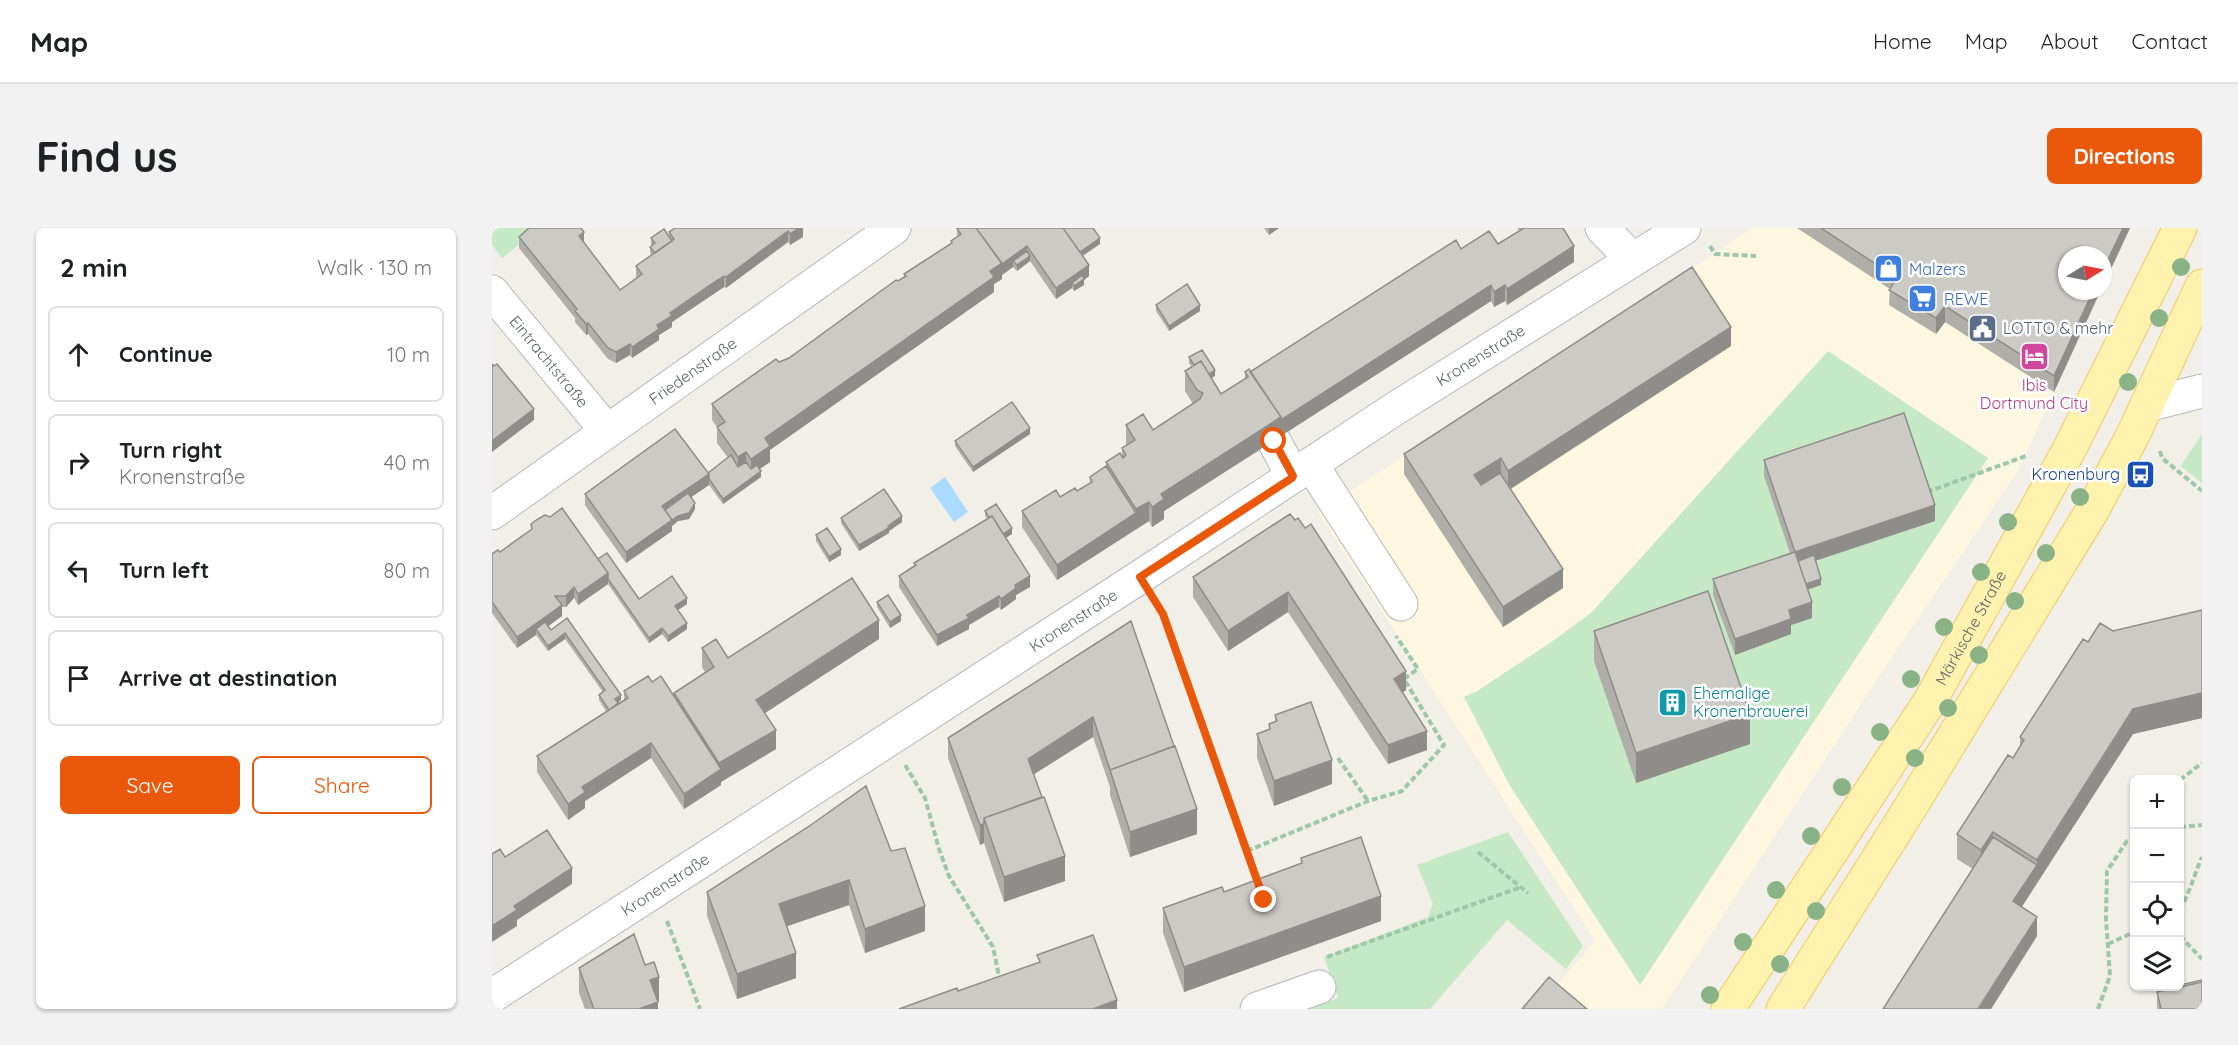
<!DOCTYPE html>
<meta charset="utf-8">
<style>
body{margin:0;font-family:Quicksand,sans-serif;background:#f2f2f2;color:#202124}
.controls{position:absolute;right:18px;bottom:18px;display:grid;overflow:hidden;border-radius:9px;box-shadow:0 2px 4px #0004}
.controls button{width:54px;height:54px;display:grid;place-items:center;padding:0;border:0;border-bottom:2px solid #e0e0e0;background:#fff;color:#202124;font:30px sans-serif}
.compass{position:absolute;left:1566px;top:18px;width:54px;height:54px;border-radius:50%;background:#fff;box-shadow:0 2px 4px #0004;rotate:80deg}
.stop{position:absolute;width:18px;height:18px;margin:-14px;border:4px solid #ea580c;border-radius:50%;background:#fff}
.stop.end{background:#ea580c;border-color:#fff;box-shadow:0 2px 6px #0008}
.list{margin:0;padding:0;list-style:none}
h2{display:flex;justify-content:space-between;align-items:center;height:78px;margin:0;padding:0 24px;font-size:26px}
h2 small{font-size:20px;font-weight:400;color:#757577}
.list li{display:grid;grid-template-columns:39px 1fr auto;gap:18px;align-items:center;box-sizing:border-box;height:96px;margin:0 12px 12px;padding:0 12px;border:2px solid #e0e0e0;border-radius:9px}
.list b{display:block;font-size:22px;white-space:nowrap}
.list p{margin:0;font-size:20px;white-space:nowrap;color:#757577}
.list em{font-size:20px;font-style:normal;color:#757577}
.actions{display:flex;gap:12px;padding:18px 24px}
.actions a{flex:1;padding:14px 0;border:2px solid #ea580c;border-radius:9px;text-align:center;font-size:21px;color:#ea580c}
.actions .main{background:#ea580c;color:#fff}
.icon{flex:none;width:33px;height:33px;fill:none;stroke:currentColor;stroke-width:2;stroke-linecap:round;stroke-linejoin:round}
.map{position:relative;flex:none;width:1710px;height:781px;overflow:hidden;border-radius:9px}
header{display:flex;align-items:center;gap:36px;box-sizing:border-box;height:84px;padding:0 30px;background:#fff;border-bottom:2px solid #e0e0e0}
header strong{font-size:28px}
nav{display:flex;gap:33px;margin-inline-start:auto;font-size:21px}
.intro{display:flex;align-items:center;justify-content:space-between;box-sizing:border-box;height:144px;padding:0 36px}
h1{margin:0;font-size:42px}
.button{padding:15px 27px;border-radius:9px;background:#ea580c;color:#fff;font-size:21px;font-weight:700}
main{display:flex;gap:36px;padding:0 36px}
aside{flex:1;background:#fff;border-radius:9px;box-shadow:0 2px 4px #0004}
.map>svg:first-child{display:block}
.commercial{fill:#fef7e0}
.green{fill:#c5e8c5}
.water{fill:#aadaff}
.lines{fill:none;stroke-linecap:round;stroke-linejoin:round}
.minor-casing{stroke:#b5b8bc;stroke-width:35}
.major-casing{stroke:#f2c960;stroke-width:35}
.path{stroke:#9cc7a9;stroke-width:4;stroke-dasharray:6 3;stroke-linecap:butt}
.minor{stroke:#fff;stroke-width:33}
.major{stroke:#fff2af;stroke-width:33}
.tree{fill:#89b387}
.wall{fill:#afaea9}
.shaded-wall{fill:#8f8d8a}
.building{fill:#cccac5;stroke:#8f8d8a;stroke-width:1.5}
.route{stroke:#ea580c;stroke-width:8}
.labels{text-anchor:middle;dominant-baseline:central;stroke-width:5;stroke-linejoin:round;paint-order:stroke}
.shop-label{font-size:16px;fill:#366cbe;stroke:#fff;text-anchor:start}
.service-label{font-size:16px;fill:#4e5e75;stroke:#fff;text-anchor:start}
.street-label{font-size:16px;fill:#5f6368;stroke:#fff}
.hotel-label{font-size:16px;fill:#b23c85;stroke:#fff}
.transit-label{font-size:16px;fill:#164399;stroke:#fff;text-anchor:end}
.culture-label{font-size:16px;fill:#0d838f;stroke:#fff;text-anchor:start}
</style>
<header>
<strong>Map</strong>
<nav><a>Home</a><a>Map</a><a>About</a><a>Contact</a></nav>
</header>
<div class="intro"><h1>Find us</h1><a class="button">Directions</a></div>
<main>
<aside>
<h2>2 min<small>Walk · 130 m</small></h2>
<ul class="list">
<li><svg class="icon" aria-label="ahead" viewBox="0 0 24 24"><path d="M12 20V5M6 11l6-6 6 6"/></svg><div><b>Continue</b></div><em>10 m</em></li>
<li><svg class="icon" aria-label="right" viewBox="0 0 24 24"><path d="M7 20v-9h11M14 6l5 5-5 5"/></svg><div><b>Turn right</b><p>Kronenstraße</p></div><em>40 m</em></li>
<li><svg class="icon" aria-label="left" viewBox="0 0 24 24"><path d="M17 20v-9H6M10 6l-5 5 5 5"/></svg><div><b>Turn left</b></div><em>80 m</em></li>
<li><svg class="icon" aria-label="arrive" viewBox="0 0 24 24"><path d="M6 21V4h12l-3 4 3 4H6"/></svg><div><b>Arrive at destination</b></div></li>
</ul>
<div class="actions"><a class="main">Save</a><a>Share</a></div>
</aside>
<div class="map">
<svg width="1710" height="781" viewBox="0 0 1710 781">
<rect width="100%" height="100%" fill="#f1efe8"/>
<path class="commercial" d="M1260,0H1636L1611,27H1575V63H1608L1526,243L1396,435L1170,781H1045L1103,713L826,284L1156,71Z"/>
<path class="green" d="M0,0H48L10,30L0,17Z
M1336,123L1496,230L1148,757L1018,558L972,469L985,463L1058,415L1099,385Z
M1710,206V255L1689,238Z
M1016,604L1091,718L1074,741L1015,692L938,781H815L846,770L832,729L936,689L941,676L925,637Z"/>
<path class="water" d="M453,249L476,284L462,294L438,260Z"/>
<g class="lines">
<defs>
<g id="minor">
<path d="M1110,0L1140,31"/>
<path id="s1" d="M0,64L115,203"/>
<path d="M1655,177L1710,163"/>
<path d="M782,213L801,248"/>
<path d="M819,236L909,376"/>
<path id="s2" d="M0,285L402,0"/>
<path id="s3" d="M0,768L648,349L904,180L1192,0"/>
<path d="M765,781L827,759"/>
</g>
<g id="major">
<path id="s4" d="M1236,781L1438,473L1577,222L1688,0"/>
<path d="M1291,781L1413,588L1600,283L1640,209L1710,58"/>
</g>
</defs>
<use href="#minor" class="minor-casing"/>
<use href="#major" class="major-casing"/>
<path class="path" d="M1218,18L1223,26L1264,28
M1668,223L1670,230L1710,263
M1435,264L1534,228
M664,374L671,386L766,655
M846,530L876,573
M413,537L433,570L447,621L457,648L501,719L508,753
M1688,552L1710,535
M1688,599L1710,597
M755,623L876,573L910,563L952,517L912,451L926,441L904,408
M986,624L1036,665
M1688,682C1698,664 1702,647 1710,629
M175,693L208,781
M1688,708L1710,731
M1616,716L1642,704
M835,729L1029,659
M1606,781L1618,748L1614,691L1615,643L1635,613L1642,610"/>
<use href="#minor" class="minor"/>
<use href="#major" class="major"/>
</g>
<g class="tree">
<circle cx="1689" cy="39" r="9"/>
<circle cx="1667" cy="90" r="9"/>
<circle cx="1636" cy="154" r="9"/>
<circle cx="1588" cy="269" r="9"/>
<circle cx="1516" cy="294" r="9"/>
<circle cx="1554" cy="325" r="9"/>
<circle cx="1489" cy="344" r="9"/>
<circle cx="1523" cy="373" r="9"/>
<circle cx="1452" cy="399" r="9"/>
<circle cx="1487" cy="427" r="9"/>
<circle cx="1419" cy="451" r="9"/>
<circle cx="1456" cy="480" r="9"/>
<circle cx="1388" cy="504" r="9"/>
<circle cx="1423" cy="530" r="9"/>
<circle cx="1350" cy="559" r="9"/>
<circle cx="1319" cy="608" r="9"/>
<circle cx="1284" cy="662" r="9"/>
<circle cx="1324" cy="683" r="9"/>
<circle cx="1251" cy="714" r="9"/>
<circle cx="1288" cy="736" r="9"/>
<circle cx="1218" cy="767" r="9"/>
</g>
<path class="wall" d="M311,0V9L298,17L296,14L234,60L232,59L180,94V99L167,107V112L140,130L138,127L124,135L116,131L96,106L94,107L83,94V90L27,20V9L92,15L128,62L145,50L144,49V38L160,27L158,25V19L160,17L159,16V10L177,9V4Z
M772,0H787L777,7Z
M1025,0H1071L1082,34L1015,77L1013,73L1002,79L999,73L672,283V291L660,299L657,293L565,352L530,299V283L585,263L598,255V249L614,238V234L630,228V220L634,218V197L661,202L701,176L693,163V143L700,139L697,135V129L723,148L719,150L729,166L753,151V144H758L969,21L1006,16L1028,3Z
M1305,0H1638L1562,164L1453,94L1444,106L1397,77L1398,61Z
M465,1L608,16L591,28L597,48L592,52V57L582,63L580,60L564,71L538,33L525,43L521,39L510,47V51L502,56V64L278,222V234L267,241L269,249L231,276L217,257L199,269L203,281L197,291L186,293L180,298V303L134,335L93,277V266L216,245L236,230L225,215V199L220,192V176L287,134L297,130L412,49V46L459,16V13L465,9Z
M664,77L708,83L677,103L664,83Z
M1239,118L1019,261L1071,360L1011,399L912,246V226Z
M538,206L481,244L463,218V213Z
M1272,232L1443,293L1323,332L1329,357L1315,362L1320,390L1299,397V406L1243,427L1221,367V351L1298,325L1272,248Z
M493,283L520,306L514,310L538,359L524,367V371L509,382L507,379L477,397V401L445,418L407,359V348L422,338V335L495,291L493,288Z
M798,286L914,462L911,464L935,522L896,536L796,384L736,423L701,369V349Z
M349,290L410,294L397,303V305L367,323L349,295Z
M39,296L106,331L147,371L195,376L186,382L195,401L176,414L170,406L157,415L116,356L86,377L82,370L74,379H70V388L56,398L59,402L75,390L129,472L126,475L132,472V463L160,454L182,469V465L213,444L210,439V420L236,430L387,411L273,485L284,521L229,554V557L192,581L159,530L93,573V580L76,592L45,544V528L114,483L107,472V467L111,464L73,411L56,423L44,407L25,420L0,385V326L8,324L39,302Z
M324,307L349,327L337,334L324,313Z
M385,374L409,393L398,400L385,379Z
M1710,382V490L1641,506L1530,679L1545,708L1499,781H1391L1481,641L1465,631V606L1521,530L1528,520V509L1596,414L1621,403Z
M639,393L705,606L638,629L618,567V559L601,509L542,546L573,653L512,674L492,615L488,617L456,530V510Z
M1102,403L1258,516L1144,555L1102,433Z
M783,487L840,556L782,578L765,530V506L777,501V496L783,494Z
M399,623L433,703L373,725L357,677L295,698L304,750L245,771L215,688V664Z
M809,630L889,693L692,764L671,705V680L732,664L809,635Z
M87,740L167,773L166,774V781H93L87,765Z
M1684,760L1710,781H1665V764Z"/>
<path class="shaded-wall" d="M307,0H311V9L298,17V6Z
M777,0H787L777,7Z
M1631,0H1638L1611,58V42Z
M296,3V14L234,60V49Z
M92,4V15L87,8Z
M608,10V16L585,31V26Z
M535,18V29L521,33V39L510,47V51L502,56V64L278,222V234L259,247V231L273,210L498,43Z
M1082,18V34L1015,77V61Z
M538,28V33L525,43V37Z
M597,37V48L592,52V57L582,63V58L580,55V60L564,71V60Z
M232,48V59L180,94V99L167,107V112L140,130V119L165,97L178,85Z
M999,57V73L672,283V291L660,299V279L669,266L789,189Z
M1013,57V73L1002,79V64Z
M1601,63H1608L1562,164V148Z
M708,77V83L677,103V98Z
M1453,78V94L1444,106V90Z
M96,95V106L94,107V96Z
M1239,99V118L1016,262V243Z
M138,116V127L124,135V124Z
M723,142V148L711,155V150Z
M42,181V192L0,224V213Z
M538,200V206L481,244V239Z
M254,224V239L246,244V229Z
M1009,230V250L982,266V247Z
M269,243V249L231,276V271Z
M217,246V257L173,287L170,278Z
M657,274V293L565,352V337L644,285V281Z
M203,275V281L197,291L186,293L180,298V303L134,335V324Z
M1443,277V293L1305,339L1303,324Z
M410,288V294L397,303V305L367,323V317Z
M520,300V306L509,313V307Z
M349,321V327L337,334V329Z
M1071,341V360L1011,399V379Z
M116,345V356L86,377V366Z
M538,348V359L524,367V371L509,382V371L523,357Z
M1329,351V357L1311,363V357Z
M82,359V370L74,379V368Z
M796,364V384L736,423V403Z
M507,368V379L477,397V401L445,418V407Z
M195,370V376L183,384V378Z
M1320,374V390L1299,397V406L1243,427V411L1297,382Z
M70,377V388L47,405L44,401V407L25,420V409Z
M409,387V393L398,400V394Z
M387,392V411L264,491V472Z
M195,395V401L176,414V408Z
M170,400V406L157,415V410Z
M73,405V411L56,423V418Z
M914,443V462L902,470V451Z
M1710,465V490L1641,506L1521,692V673L1545,637V632L1641,481Z
M129,467V472L123,477V471Z
M1258,486V516L1144,555V525Z
M601,489V509L536,550V531Z
M284,502V521L229,554V557L192,581V566L227,542V535Z
M935,503V522L896,536V517Z
M159,515V530L93,573V580L76,592V576L90,559Z
M840,532V556L782,578V553Z
M705,581V606L638,629V604Z
M492,596V615L488,617V597Z
M1501,604V629L1489,647V622Z
M573,628V653L512,674V649Z
M80,640V656L25,692V698L0,714V698L22,678Z
M357,652V677L287,701V676Z
M889,668V693L692,764V739Z
M433,678V703L373,725V701Z
M1545,689V708L1499,781H1486Z
M304,725V750L245,771V746Z
M167,749V773L158,777V752Z
M625,772V781H601Z
M166,774V781H147Z"/>
<path class="building" d="M37,0H89L92,4L87,8L128,62L150,46L144,38L182,11L177,4L183,0H307L298,6L296,3L234,49L232,48L215,59L178,85L180,88L165,97L167,101L140,119L138,116L124,124L116,120L96,95L94,96L83,83L85,81L27,9Z
M467,0H484L510,35L498,43L502,49L273,210L278,218L259,231L254,224L246,229L225,199L233,194L220,176L284,131L287,134L297,130L404,52L406,53L414,48L412,46L460,15L459,13L469,6L465,1Z
M484,0H571L597,37L564,60L535,18L510,36Z
M571,0H601L608,10L588,24Z
M1032,0H1071L1082,18L1015,61L1013,57L1002,64L999,57L789,192V189L758,144L964,12L969,21L997,3L1006,16Z
M1329,0H1631L1611,42V27H1575V63H1601L1562,148L1453,78L1444,90L1397,62L1405,50Z
M172,1L180,13L163,25L158,19L163,15L159,10Z
M535,23L538,28L525,37L521,33Z
M1200,39L1239,99L1016,243L1009,230L982,247L989,257L1008,245L1071,341L1011,379L912,226Z
M590,47L592,51L582,58L580,55Z
M695,56L708,77L677,98L664,77Z
M710,122L723,142L717,146L709,133L702,137L697,129Z
M709,133L729,166L756,149L753,144L757,141L789,189L669,266L672,271L660,279L657,274L644,281L614,234L628,225L631,230L634,227L630,220L643,212L634,197L651,186L661,202L708,171L711,165L705,162L693,143Z
M0,136L2,138L5,136L42,181L0,213Z
M520,174L538,200L481,239L463,213Z
M1412,185L1443,277L1303,324L1272,232Z
M183,201L217,246L170,278L180,292L134,324L93,266Z
M239,227L246,239L254,234L259,241L265,237L269,243L231,271L217,251V246L216,245Z
M614,238L644,285L565,337L530,283L564,262L568,269L583,260L585,263L600,254L598,249Z
M392,261L410,288L396,298L397,300L367,317L349,290Z
M196,265L203,275L197,285L186,288L180,292L173,282Z
M504,276L520,300L511,306L500,288L497,289L493,283Z
M70,280L116,345L86,366L82,359L74,368H63L70,377L25,409L0,374V326L6,322L8,324L40,301L39,296L46,291L53,287L58,289Z
M798,286L803,292L806,290L813,300L819,296L914,443L902,451L935,503L896,517L796,364L736,403L701,349Z
M500,288L538,348L523,357L524,360L509,371L507,368L475,387L477,390L445,407L407,348L424,337L422,335Z
M335,300L349,321L337,329L324,307Z
M1303,324L1320,374L1297,382L1299,391L1243,411L1221,351Z
M115,325L147,371L180,348L195,370L183,378L195,395L176,408L170,400L157,410L116,351V345L106,331Z
M1322,327L1329,351L1314,356L1306,333Z
M360,350L387,392L264,472L284,502L227,535L182,465L222,439L210,420L224,411L236,430Z
M1216,363L1258,486L1144,525L1102,403Z
M396,367L409,387L398,394L385,374Z
M1710,382V465L1641,481L1545,632L1501,604L1489,622L1465,606L1516,527L1521,530L1532,512L1528,509L1591,411L1596,414L1608,395L1621,403Z
M75,390L129,467L123,471L126,475L117,482L107,467L113,462L73,405L56,418L44,401L53,394L59,402Z
M639,393L682,518L618,542L601,489L536,531L550,569L492,590V596L488,597L456,510Z
M156,448L160,454L169,448L229,541L192,566L159,515L90,559L93,564L76,576L45,528L136,470L132,463Z
M819,474L840,532L782,553L765,506L778,501L777,496L785,493L783,487Z
M683,518L705,581L638,604L618,542Z
M374,558L399,623L413,620L433,678L373,701L357,652L287,676L304,725L245,746L215,664L316,599Z
M552,569L573,628L512,649L492,590Z
M55,602L80,640L22,678L25,682L0,698V626L8,621L13,629Z
M869,609L889,668L692,739L671,680L730,659L732,664L810,635L809,630Z
M1501,609L1545,637L1521,673L1545,689L1486,781H1391Z
M142,706L153,737L162,734L167,749L158,752L166,774L147,781H102L87,740Z
M601,707L625,772L601,781H407L465,760L466,763L548,734L545,727Z
M1057,749L1095,781H1030Z
M1710,752V754L1684,760V759H1688V757Z
M1710,754V781H1669L1665,764Z"/>
<g class="lines">
<path class="route" d="M772,672L671,386L648,349L800,250L801,248L782,213"/>
</g>
<defs>
<symbol id="shop-square" viewBox="-11 -11 22 22"><rect x="-9" y="-9" width="18" height="18" rx="4" fill="#3f7fe0" stroke="#fff"/><path d="M-5-2.5h2.3a2.7 3.5 0 0 1 5.4 0H5L5.5 6h-11ZM-1.5-2.5h3a1.5 2.3 0 0 0-3 0Z" fill="#fff"/></symbol>
<symbol id="supermarket-square" viewBox="-11 -11 22 22"><rect x="-9" y="-9" width="18" height="18" rx="4" fill="#3f7fe0" stroke="#fff"/><path d="M-6-5.5h2.5l.6 2H6L4.5 2H-2.5L-4.4-4H-6ZM-1.5 3.2a1.3 1.3 0 1 0 .1 0ZM3 3.2a1.3 1.3 0 1 0 .1 0Z" fill="#fff"/></symbol>
<symbol id="civic-square" viewBox="-11 -11 22 22"><rect x="-9" y="-9" width="18" height="18" rx="4" fill="#5c6f8a" stroke="#fff"/><path d="M-.6-6.5H3V-4.5H.6V-3L4-1V1h2V6H-6V1h2V-1L-.6-3ZM-1.2 2.5V6h2.4V2.5Z" fill="#fff"/></symbol>
<symbol id="hotel-square" viewBox="-11 -11 22 22"><rect x="-9" y="-9" width="18" height="18" rx="4" fill="#d1479c" stroke="#fff"/><path d="M-6-4.5h1.5V1H6V5H4.5V3h-9V5H-6ZM-4 0a1.8 1.8 0 1 1 3.6 0ZM.5 0V-2.5h3Q6-2.5 6 0Z" fill="#fff"/></symbol>
<symbol id="bus-square" viewBox="-11 -11 22 22"><rect x="-9" y="-9" width="18" height="18" rx="4" fill="#1a4fb4" stroke="#fff"/><path d="M-5-6H5V4H4V6H2V4H-2V6H-4V4H-5ZM-3.5-4V0h7V-4ZM-3.5 1.2v1.5H-2V1.2ZM2 1.2v1.5H3.5V1.2Z" fill="#fff"/></symbol>
<symbol id="building-square" viewBox="-11 -11 22 22"><rect x="-9" y="-9" width="18" height="18" rx="4" fill="#0f9aa8" stroke="#fff"/><path d="M-4-6H4V6H1V3H-1V6H-4ZM-2.5-4.3h1.7v1.8h-1.7ZM.8-4.3h1.7v1.8H.8ZM-2.5-1h1.7V.8h-1.7ZM.8-1h1.7V.8H.8Z" fill="#fff"/></symbol>
</defs>
<g fill-rule="evenodd">
<use href="#shop-square" x="1380" y="24" width="33" height="33"/>
<use href="#supermarket-square" x="1414" y="54" width="33" height="33"/>
<use href="#civic-square" x="1474" y="84" width="33" height="33"/>
<use href="#hotel-square" x="1526" y="112" width="33" height="33"/>
<use href="#bus-square" x="1632" y="230" width="33" height="33"/>
<use href="#building-square" x="1164" y="458" width="33" height="33"/>
</g>
<g class="labels">
<g class="shop-label">
<text x="1417" y="41">Malzers</text>
<text x="1452" y="71">REWE</text>
</g>
<g class="service-label">
<text x="1511" y="100">LOTTO &amp; mehr</text>
</g>
<g class="street-label">
<text stroke="none"><textPath href="#s3" startOffset="1178">Kronenstraße</textPath></text>
<text stroke="none"><textPath href="#s1" startOffset="90">Eintrachtstraße</textPath></text>
<text stroke="none"><textPath href="#s2" startOffset="246">Friedenstraße</textPath></text>
<text stroke="none"><textPath href="#s3" startOffset="692">Kronenstraße</textPath></text>
<text stroke="none"><textPath href="#s4" startOffset="452">Märkische Straße</textPath></text>
<text stroke="none"><textPath href="#s3" startOffset="206">Kronenstraße</textPath></text>
</g>
<g class="hotel-label">
<text x="1542" y="157">Ibis<tspan x="1542" dy="18">Dortmund City</tspan></text>
</g>
<g class="transit-label">
<text x="1628" y="246">Kronenburg</text>
</g>
<g class="culture-label">
<text x="1201" y="465">Ehemalige<tspan x="1201" dy="18">Kronenbrauerei</tspan></text>
</g>
</g>
</svg>
<div class="controls">
<button>+</button>
<button>−</button>
<button><svg class="icon" aria-label="locate" viewBox="0 0 24 24"><circle cx="12" cy="12" r="6"/><path d="M12 2v4M12 18v4M2 12h4M18 12h4"/></svg></button>
<button><svg class="icon" aria-label="layers" viewBox="0 0 24 24"><path d="M12 4l9 5-9 5-9-5zM3 14l9 5 9-5"/></svg></button>
</div>
<svg class="compass" viewBox="-18 -18 36 36"><path d="M0-13l5 13h-10z" fill="#e53935"/><path d="M0 13l5-13h-10z" fill="#757577"/></svg>
<div class="stop" style="left:782px;top:213px"></div>
<div class="stop end" style="left:772px;top:672px"></div>
</div>
</main>
